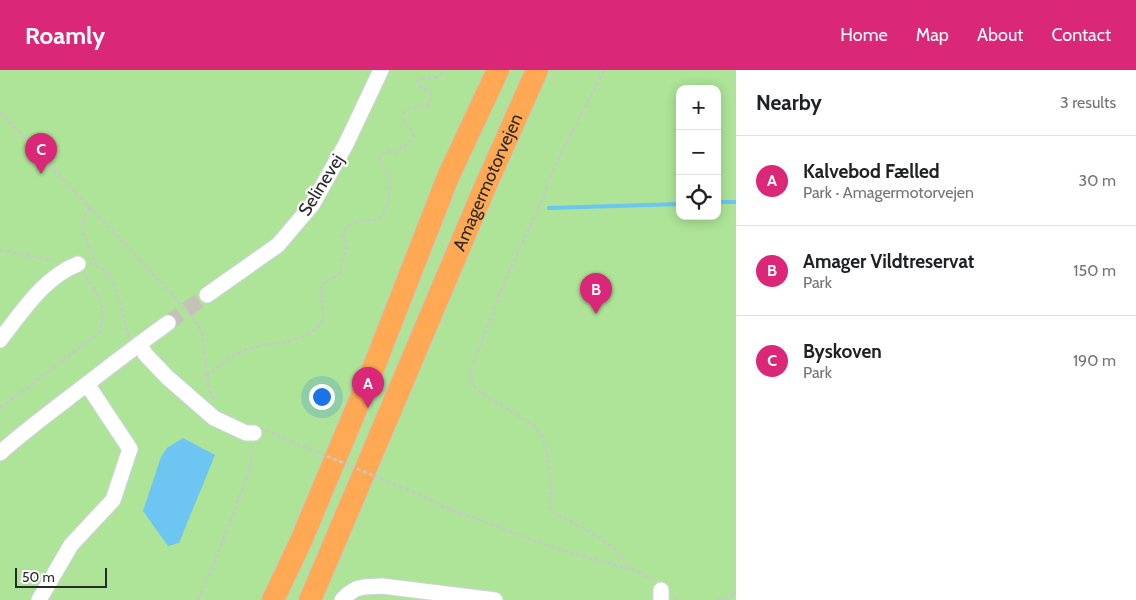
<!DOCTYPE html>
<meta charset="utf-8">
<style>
body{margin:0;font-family:Cabin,sans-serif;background:#f2f2f2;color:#202124}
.controls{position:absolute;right:15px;top:15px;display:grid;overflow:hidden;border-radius:10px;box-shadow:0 2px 12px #0003}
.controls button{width:45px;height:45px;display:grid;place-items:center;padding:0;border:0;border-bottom:1px solid #e0e0e0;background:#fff;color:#202124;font:25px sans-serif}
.scale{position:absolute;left:15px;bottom:12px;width:92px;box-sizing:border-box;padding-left:5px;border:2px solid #2a2a2a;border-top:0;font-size:14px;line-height:18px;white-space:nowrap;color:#2a2a2a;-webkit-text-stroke:4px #fff;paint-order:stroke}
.you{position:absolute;left:321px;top:326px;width:18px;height:18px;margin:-12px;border:4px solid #fff;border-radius:50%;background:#1a73e8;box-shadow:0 0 0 8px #1a73e833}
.badge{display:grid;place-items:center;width:32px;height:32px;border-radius:50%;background:#db2777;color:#fff;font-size:16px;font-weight:700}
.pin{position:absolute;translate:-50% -41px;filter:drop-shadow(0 1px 2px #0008)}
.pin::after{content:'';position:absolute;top:26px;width:18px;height:15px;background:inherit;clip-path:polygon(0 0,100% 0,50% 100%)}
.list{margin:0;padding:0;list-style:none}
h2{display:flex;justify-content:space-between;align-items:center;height:65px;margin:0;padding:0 20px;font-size:21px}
h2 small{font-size:16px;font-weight:400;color:#757577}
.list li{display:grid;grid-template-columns:32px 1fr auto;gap:15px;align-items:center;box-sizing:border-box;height:90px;padding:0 20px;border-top:1px solid #e0e0e0}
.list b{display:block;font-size:19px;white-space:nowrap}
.list p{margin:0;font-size:16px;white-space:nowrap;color:#757577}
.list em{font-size:16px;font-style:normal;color:#757577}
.icon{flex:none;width:28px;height:28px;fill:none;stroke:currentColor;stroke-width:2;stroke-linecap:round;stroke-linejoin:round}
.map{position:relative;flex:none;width:736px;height:530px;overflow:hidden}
header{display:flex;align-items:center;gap:30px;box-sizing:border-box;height:70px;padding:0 25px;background:#db2777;color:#fff}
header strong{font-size:24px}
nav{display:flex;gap:28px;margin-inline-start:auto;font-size:18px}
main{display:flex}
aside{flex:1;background:#fff}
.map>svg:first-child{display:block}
.green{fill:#ade497;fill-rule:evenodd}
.water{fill:#6dc5f1}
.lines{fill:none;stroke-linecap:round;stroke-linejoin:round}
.stream{stroke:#6dc5f1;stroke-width:4}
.minor-tunnel{stroke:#c5c0b8;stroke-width:15;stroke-dasharray:15 8;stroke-linecap:butt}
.minor-casing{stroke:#d1d3e3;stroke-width:17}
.highway-casing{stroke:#c8c8c8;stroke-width:24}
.path{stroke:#c8c8c8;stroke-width:2.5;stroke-dasharray:4 2.5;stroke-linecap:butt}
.minor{stroke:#fff;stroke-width:15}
.highway{stroke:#ffa954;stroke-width:22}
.path-bridge{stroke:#c8c8c8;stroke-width:2.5;stroke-dasharray:4 2.5;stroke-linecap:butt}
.labels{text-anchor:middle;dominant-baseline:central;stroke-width:4.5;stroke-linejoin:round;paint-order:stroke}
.street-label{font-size:18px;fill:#2a2a2a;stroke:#fff}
</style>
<header>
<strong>Roamly</strong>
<nav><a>Home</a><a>Map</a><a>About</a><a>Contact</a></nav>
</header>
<main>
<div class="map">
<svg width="736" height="530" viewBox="0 0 736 530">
<rect width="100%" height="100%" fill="#ece6dc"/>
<path class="green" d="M0,0H736V530H0ZM680,19H717V146H680Z"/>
<path class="water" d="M183,368L215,385L179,473L168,476L143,441L161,387L167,378Z"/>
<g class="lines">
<path class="stream" d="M717,132H736
M549,138L680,134"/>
<path class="minor-tunnel" d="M168,253L207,225"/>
<defs>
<path id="minor" d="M207,225L278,175L312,135L346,74L381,0
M0,270C22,242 44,207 78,194
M139,274L146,285L167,307L214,348L246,363H254
M0,383C21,364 44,347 66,330C100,304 133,278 168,253
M661,520V530
M39,530L71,475L113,430L130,379L87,314
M342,530L348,524L356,519L364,517L382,516L495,530"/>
<g id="highway">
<path d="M273,530L301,471L375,294L448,107L498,0"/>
<path id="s1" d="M310,530L328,488L482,124L537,0"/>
</g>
</defs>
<use href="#minor" class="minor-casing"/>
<use href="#highway" class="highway-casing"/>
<path class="path" d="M604,0C584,44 556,84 542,131L506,208L473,294C470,304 469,311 476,319L533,355C536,358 539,361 541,364C550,382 552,419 551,439L555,443C575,454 608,469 622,487C625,490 626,495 627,498
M0,42L184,237L197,254L202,263L209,320L214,330
M90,138C74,152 90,179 96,194
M0,180L54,191
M89,194C119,195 121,246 129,267
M206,306C218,297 231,286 245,280C273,269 302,278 323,251L321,217L322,214L325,211L335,207L340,202L347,175L343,164C353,141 375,157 383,146C388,139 392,112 389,105C385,96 378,97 380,85L389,81L395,83L399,81C403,74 413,73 413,64C413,56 396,52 405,41C412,33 436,44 430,21C424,17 419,20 417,12L419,9C429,7 437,12 444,0
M0,338L99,263C109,237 98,225 84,203
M265,360L291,371
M406,419L449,439L490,454L561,480L634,500L653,510
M674,527L680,530
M198,530L211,501L242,420L249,401L252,376
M717,530C725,529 730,527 736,522"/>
<use href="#minor" class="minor"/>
<use href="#highway" class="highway"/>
<path class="path-bridge" d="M291,371L406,419"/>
</g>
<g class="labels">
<g class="street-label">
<text stroke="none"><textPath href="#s1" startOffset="454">Amagermotorvejen</textPath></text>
<text transform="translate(321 115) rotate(-58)">Selinevej</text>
</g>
</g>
</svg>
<div class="controls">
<button>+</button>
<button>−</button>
<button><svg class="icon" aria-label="locate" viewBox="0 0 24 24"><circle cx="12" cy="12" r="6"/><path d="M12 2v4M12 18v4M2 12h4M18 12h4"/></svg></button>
</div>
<div class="scale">50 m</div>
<div class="you"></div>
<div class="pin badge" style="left:368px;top:338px">A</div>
<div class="pin badge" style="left:596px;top:244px">B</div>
<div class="pin badge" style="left:41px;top:104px">C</div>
</div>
<aside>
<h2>Nearby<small>3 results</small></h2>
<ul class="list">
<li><span class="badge">A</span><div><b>Kalvebod Fælled</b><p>Park · Amagermotorvejen</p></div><em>30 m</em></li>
<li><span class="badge">B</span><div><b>Amager Vildtreservat</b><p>Park</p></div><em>150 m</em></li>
<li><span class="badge">C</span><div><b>Byskoven</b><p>Park</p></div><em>190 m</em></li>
</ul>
</aside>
</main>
